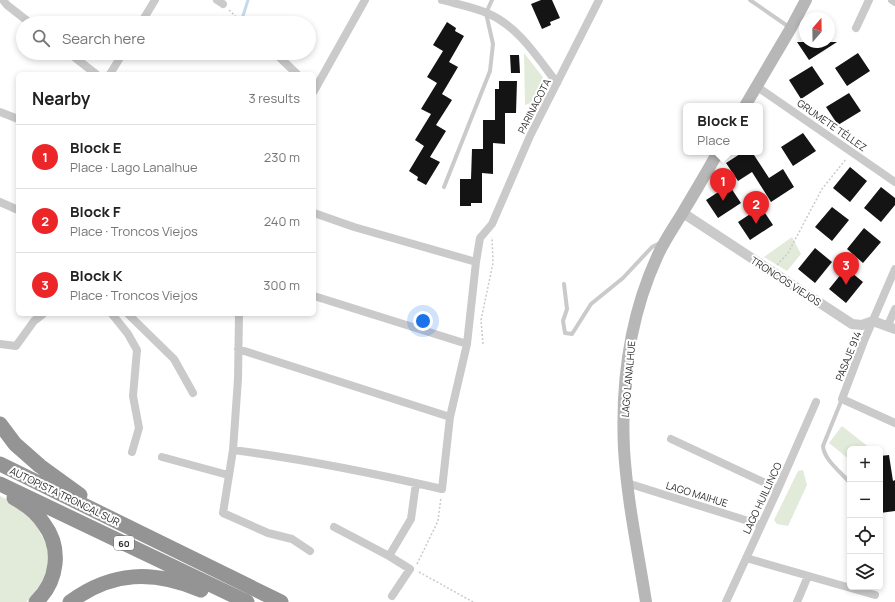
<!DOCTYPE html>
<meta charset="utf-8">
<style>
body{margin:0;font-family:Manrope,sans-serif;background:#f2f2f2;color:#222}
.controls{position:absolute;right:12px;bottom:12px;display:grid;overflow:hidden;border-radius:6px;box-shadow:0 2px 6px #0003}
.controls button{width:36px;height:36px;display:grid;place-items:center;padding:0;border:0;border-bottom:1px solid #e0e0e0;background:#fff;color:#222;font:20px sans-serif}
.compass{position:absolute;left:799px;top:12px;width:36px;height:36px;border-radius:50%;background:#fff;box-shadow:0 2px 6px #0003;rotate:20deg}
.you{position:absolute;left:423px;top:321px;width:14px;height:14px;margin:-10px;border:3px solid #fff;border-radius:50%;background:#1a73e8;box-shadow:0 0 0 6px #1a73e833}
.badge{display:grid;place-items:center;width:26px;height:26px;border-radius:50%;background:#ec2628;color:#fff;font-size:13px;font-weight:700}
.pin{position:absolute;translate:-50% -33px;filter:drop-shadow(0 1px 2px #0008)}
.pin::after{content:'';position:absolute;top:21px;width:14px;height:12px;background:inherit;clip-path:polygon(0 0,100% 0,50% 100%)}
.popup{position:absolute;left:683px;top:103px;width:80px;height:52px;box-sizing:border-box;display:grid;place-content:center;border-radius:6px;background:#fff;filter:drop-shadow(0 1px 3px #0005);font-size:13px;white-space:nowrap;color:#767676}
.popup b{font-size:15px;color:#222}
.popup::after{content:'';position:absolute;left:50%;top:100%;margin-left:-8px;border:8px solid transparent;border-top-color:#fff}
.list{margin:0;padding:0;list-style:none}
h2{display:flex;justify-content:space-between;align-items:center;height:52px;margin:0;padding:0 16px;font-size:17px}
h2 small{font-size:13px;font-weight:400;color:#767676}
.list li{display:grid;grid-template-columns:26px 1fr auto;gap:12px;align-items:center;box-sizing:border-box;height:64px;padding:0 16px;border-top:1px solid #e0e0e0}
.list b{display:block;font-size:15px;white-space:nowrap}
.list p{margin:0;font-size:13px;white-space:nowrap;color:#767676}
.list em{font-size:13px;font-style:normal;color:#767676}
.icon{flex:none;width:22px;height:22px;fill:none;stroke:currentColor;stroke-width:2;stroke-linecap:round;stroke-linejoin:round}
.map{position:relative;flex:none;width:895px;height:602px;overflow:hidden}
.search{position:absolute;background:#fff;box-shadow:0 2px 6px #0003;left:16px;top:16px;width:300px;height:44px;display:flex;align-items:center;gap:10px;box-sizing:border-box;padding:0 14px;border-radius:22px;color:#767676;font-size:15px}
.panel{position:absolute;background:#fff;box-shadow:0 2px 6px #0003;left:16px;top:72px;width:300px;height:244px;border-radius:6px}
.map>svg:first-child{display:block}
.green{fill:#e2ebd9}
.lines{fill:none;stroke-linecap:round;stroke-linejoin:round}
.stream{stroke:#c4daec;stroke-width:3}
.building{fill:#141414}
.path{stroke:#cacaca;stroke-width:1.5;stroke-dasharray:2 2;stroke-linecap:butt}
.service{stroke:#cacaca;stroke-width:4}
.minor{stroke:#cacaca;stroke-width:8}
.tertiary{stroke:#cacaca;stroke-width:10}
.secondary{stroke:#b7b7b7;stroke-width:12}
.motorway{stroke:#949494;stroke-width:15}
.labels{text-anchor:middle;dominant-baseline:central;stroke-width:4;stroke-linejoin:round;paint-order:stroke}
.shield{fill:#fff;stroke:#6c6c6c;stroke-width:1}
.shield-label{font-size:9px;font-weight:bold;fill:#2d2d2d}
.street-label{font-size:10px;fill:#2d2d2d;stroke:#fff}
</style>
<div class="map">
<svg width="895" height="602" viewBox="0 0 895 602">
<rect width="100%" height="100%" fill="#fff"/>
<path class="green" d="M524,53L542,76L546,85L537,101L525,105Z
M792,237L801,254L787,271L764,257Z
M842,426L870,448L869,449H850V460L829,443Z
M803,470L807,485L788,526L777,524L774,520L798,471Z
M0,496L8,500L35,523L47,546L49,571L38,592L26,602H0Z"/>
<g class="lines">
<path class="stream" d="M236,23L243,16L248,0"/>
</g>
<path class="building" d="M541,0H552L560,18L550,22L551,25L542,29L531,4Z
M447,22L456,28L455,31L464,36L449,62L458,67L442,94L452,100L436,125L446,131L430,157L440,162L426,185L417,180L418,177L409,171L424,146L415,140L431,114L421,109L437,83L427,77L443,51L433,45Z
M797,42H837L809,60Z
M858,53L870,71L847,86L835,68Z
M510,55H519L520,73H511Z
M812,66L824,84L801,99L789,80Z
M499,81H517L516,113H505V144L493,143V174L482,173V203H471V206H460V179H471L472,149H483V120H495V89H499Z
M849,93L861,111L838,125L826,107Z
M803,133L816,151L793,166L781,147Z
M743,152H752L769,178L783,169L794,187L771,202L752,172L738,181L726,163Z
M850,167L867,181L850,202L833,188Z
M729,185L741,203L718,218L706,200Z
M881,187L895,198V205L881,222L864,208Z
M761,207L773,225L750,240L738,222Z
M832,207L849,220L832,241L815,227Z
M864,228L881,242L863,263L847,249Z
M815,248L832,262L815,283L798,269Z
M846,268L863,282L846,303L829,289Z
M889,455L893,481L895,480V511L880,513V456Z"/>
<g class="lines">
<path class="path" d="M229,10L243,23
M777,265L788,253L822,189L846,159
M483,344L481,320L493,263L492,237
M417,564L438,521L441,497
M419,572L473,602"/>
<path class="service" d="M750,0L789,27
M444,187L490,71L493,44L486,13L492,0
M564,284L567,309L563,321L565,333L572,334L591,304L623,278L652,247L660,243
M842,399L823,446C824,460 841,472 850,483"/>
<path class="minor" d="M3,0L7,5L30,23
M217,0L223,4
M442,0C457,4 473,7 487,13C518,26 537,57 557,83
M892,0L895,2
M141,23L155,0
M856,28L869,0
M69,53L96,74
M275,53L297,74
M110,74L123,53
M756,86L895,182
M314,91L365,0
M0,112L18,119
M0,202L18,210
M314,213L354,227L476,262
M895,269L864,341L842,399L895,423
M314,296L467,344
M112,314L128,334L137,350L133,396L139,428L132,452
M128,314L174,359L193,393
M239,314L238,379L233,450L223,513L268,533L292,539L310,551
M888,325L895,309
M0,344L16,346L34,321L43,314
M238,349L450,417
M671,439L778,489
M233,450C303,459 373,473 442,489L450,417L467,344L476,262L480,238L492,224L530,136L599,0
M162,457L228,475
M627,483L761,525
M334,527L389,556L410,569L392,596
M389,556L411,519L416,483
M746,558L875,595
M726,602L778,489L816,402
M797,602L808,576"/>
<path class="tertiary" d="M683,213L852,324L862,325L873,321L895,329"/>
<path class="secondary" d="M745,106L791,28L806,0
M646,602C638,551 627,500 624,449C621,384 630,316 657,257C664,241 674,227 683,212C695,192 707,172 718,152"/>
<path class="motorway" d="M0,424L15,444L40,466L80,495
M0,464L281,602
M0,484L247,602
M14,498C25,504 37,513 44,524C62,548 58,581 36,602
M70,602C112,571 153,570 201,590"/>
</g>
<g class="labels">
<rect class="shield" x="114" y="536" width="20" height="14" rx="3"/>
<g class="shield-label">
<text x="124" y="543">60</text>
</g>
<g class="street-label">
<text transform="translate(534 106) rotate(-63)">PARINACOTA</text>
<text transform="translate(832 125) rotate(35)">GRUMETE TÉLLEZ</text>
<text transform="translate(786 281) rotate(33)">TRONCOS VIEJOS</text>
<text transform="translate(848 356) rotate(-68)">PASAJE 914</text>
<text transform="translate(628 379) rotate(-85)">LAGO LANALHUE</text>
<text transform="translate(697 494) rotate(17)">LAGO MAIHUE</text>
<text transform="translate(65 496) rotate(26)">AUTOPISTA TRONCAL SUR</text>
<text transform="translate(762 498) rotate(-65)">LAGO HUILLINCO</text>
</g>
</g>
</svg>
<div class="controls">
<button>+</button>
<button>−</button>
<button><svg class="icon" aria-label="locate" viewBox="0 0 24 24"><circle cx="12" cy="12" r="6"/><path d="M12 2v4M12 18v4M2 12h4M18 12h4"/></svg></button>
<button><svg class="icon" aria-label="layers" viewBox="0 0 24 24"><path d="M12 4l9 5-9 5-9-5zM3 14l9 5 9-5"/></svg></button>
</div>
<svg class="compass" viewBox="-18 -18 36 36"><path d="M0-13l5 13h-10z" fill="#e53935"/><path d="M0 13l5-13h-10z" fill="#767676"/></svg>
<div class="you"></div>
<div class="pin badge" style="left:723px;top:201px">1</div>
<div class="popup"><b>Block E</b>Place</div>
<div class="pin badge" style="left:756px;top:224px">2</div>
<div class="pin badge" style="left:846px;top:285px">3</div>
<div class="search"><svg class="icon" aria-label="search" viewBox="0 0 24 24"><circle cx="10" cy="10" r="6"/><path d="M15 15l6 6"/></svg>Search here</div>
<section class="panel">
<h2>Nearby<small>3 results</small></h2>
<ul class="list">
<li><span class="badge">1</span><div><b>Block E</b><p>Place · Lago Lanalhue</p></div><em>230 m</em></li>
<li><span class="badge">2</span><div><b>Block F</b><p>Place · Troncos Viejos</p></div><em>240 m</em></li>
<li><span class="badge">3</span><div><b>Block K</b><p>Place · Troncos Viejos</p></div><em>300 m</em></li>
</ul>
</section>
</div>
